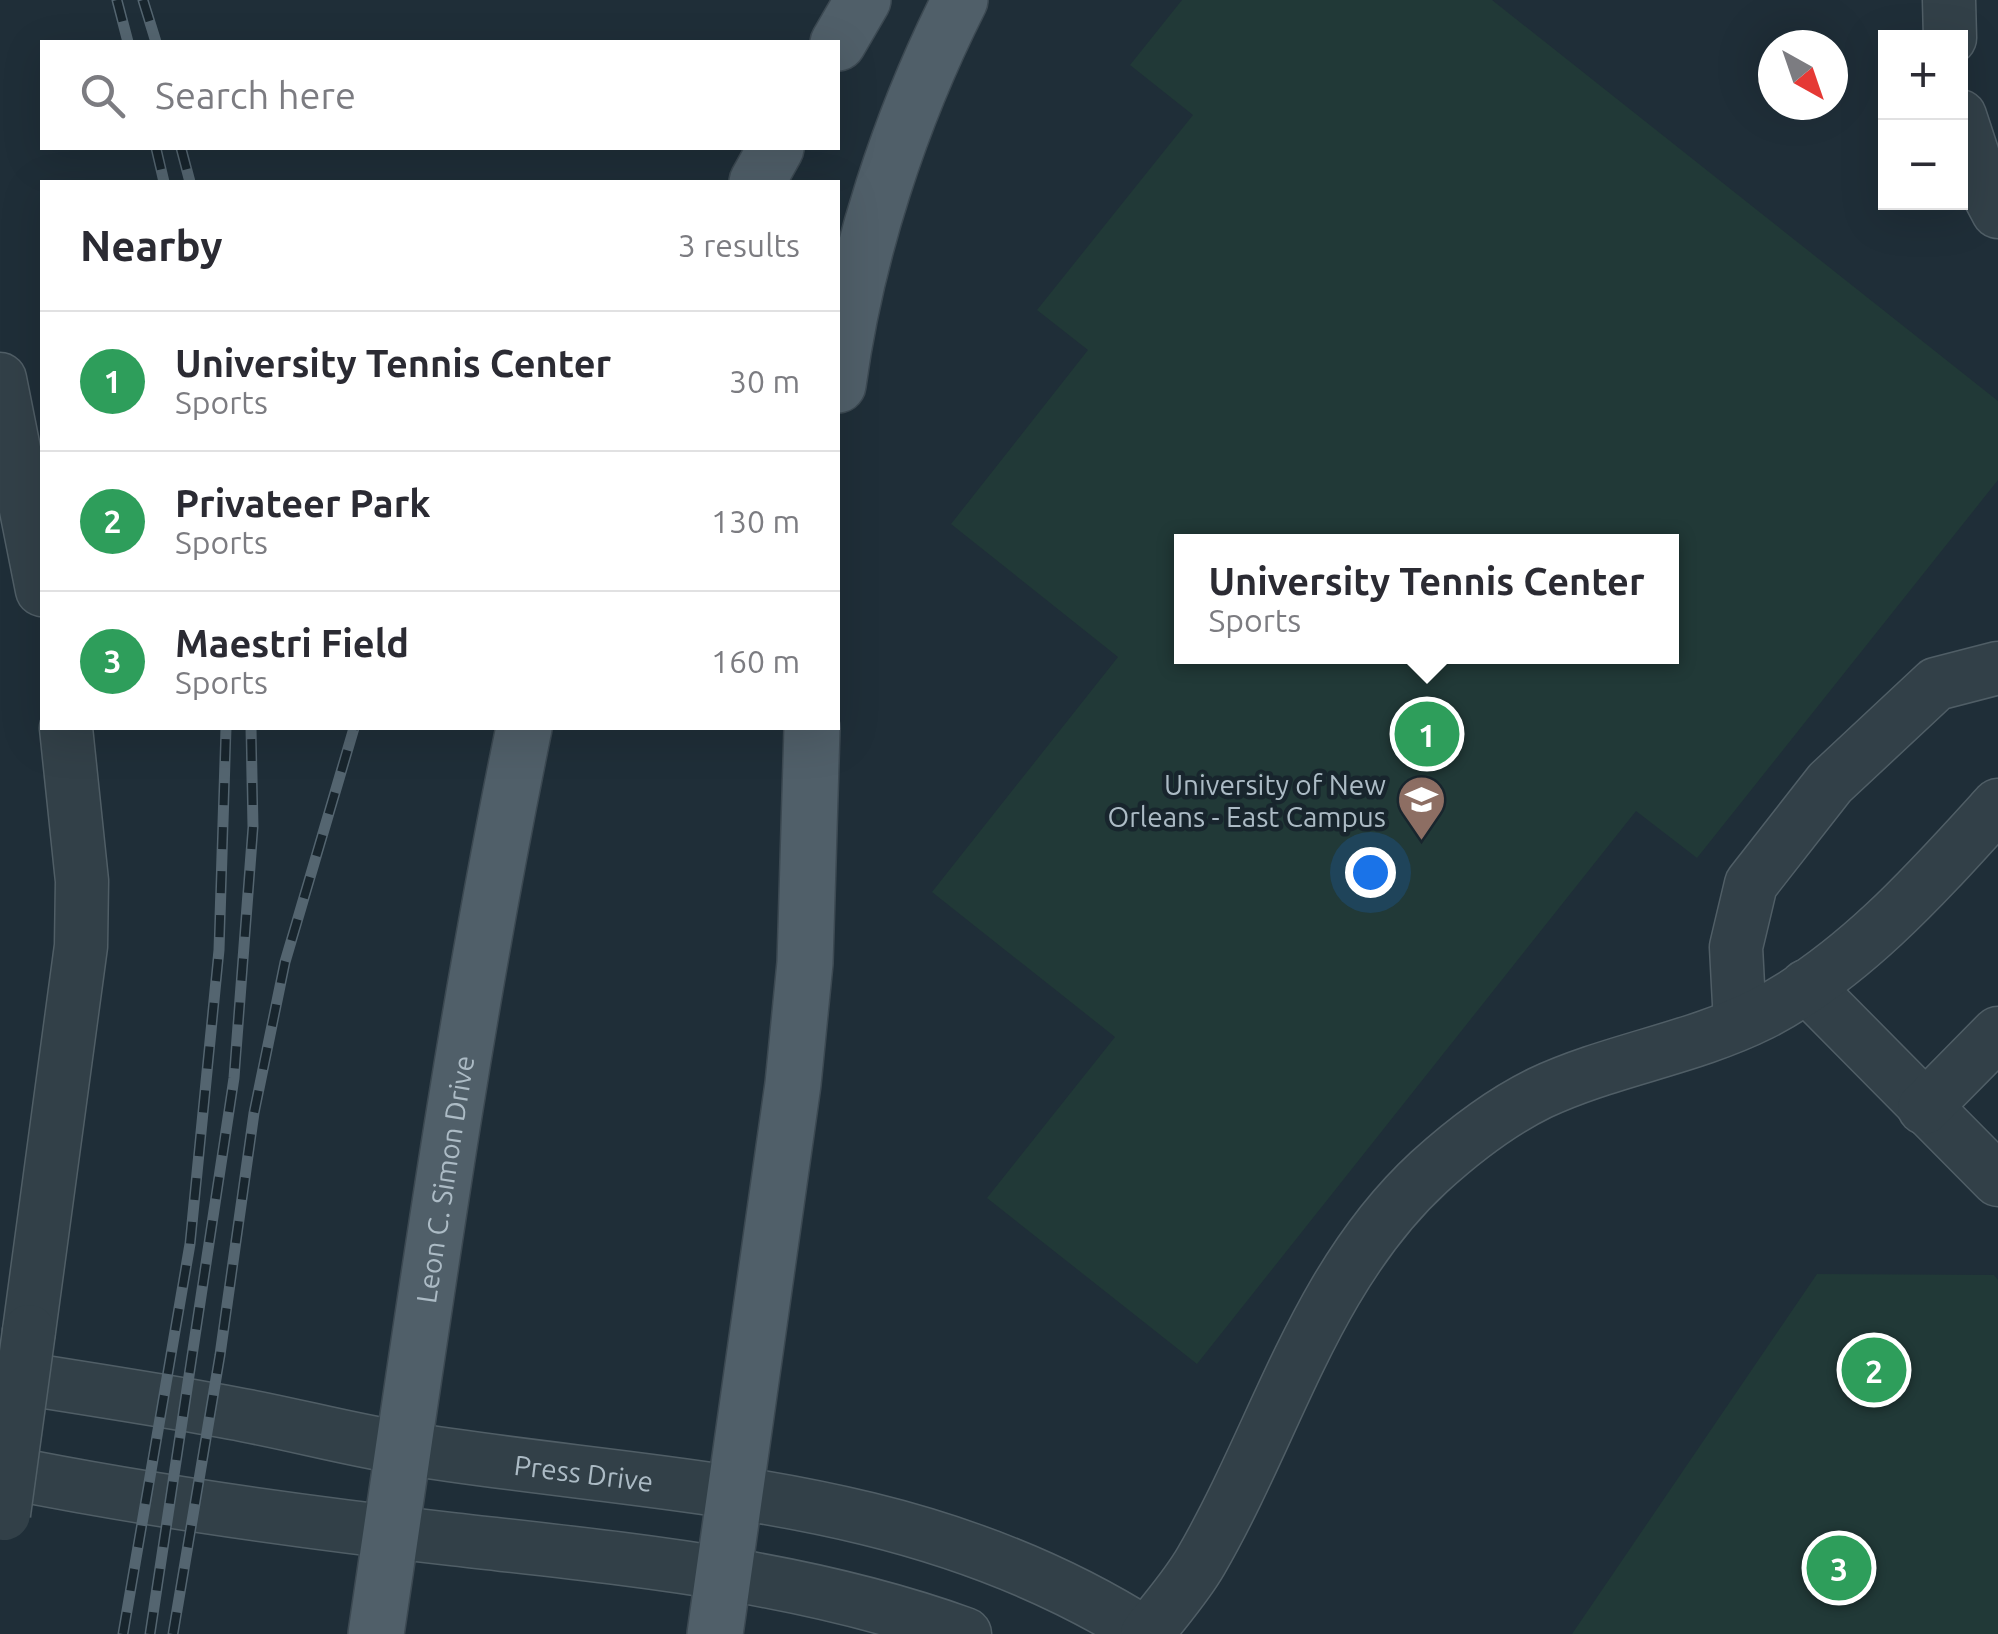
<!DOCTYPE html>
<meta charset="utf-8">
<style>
body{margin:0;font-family:Ubuntu,sans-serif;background:#f2f2f3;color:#2b2b33}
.controls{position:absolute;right:30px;top:30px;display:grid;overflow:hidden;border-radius:0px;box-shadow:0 10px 40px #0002}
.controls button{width:90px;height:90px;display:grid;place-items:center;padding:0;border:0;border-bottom:2px solid #e1e1e2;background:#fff;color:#2b2b33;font:50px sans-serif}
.compass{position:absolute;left:1758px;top:30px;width:90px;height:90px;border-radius:50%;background:#fff;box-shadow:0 10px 40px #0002;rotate:140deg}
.you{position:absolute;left:1370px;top:872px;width:35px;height:35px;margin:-25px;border:8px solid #fff;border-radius:50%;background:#1a73e8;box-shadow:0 0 0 15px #1a73e833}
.badge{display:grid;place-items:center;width:65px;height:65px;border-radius:50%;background:#1a73e8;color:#fff;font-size:32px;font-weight:700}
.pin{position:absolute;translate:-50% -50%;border:5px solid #fff;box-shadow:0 2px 10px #0006}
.popup{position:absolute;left:1174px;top:534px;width:505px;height:130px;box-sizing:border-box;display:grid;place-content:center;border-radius:0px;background:#fff;filter:drop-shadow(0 2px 8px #0005);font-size:32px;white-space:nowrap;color:#7c7c81}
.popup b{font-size:38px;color:#2b2b33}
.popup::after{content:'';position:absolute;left:50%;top:100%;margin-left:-20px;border:20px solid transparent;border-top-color:#fff}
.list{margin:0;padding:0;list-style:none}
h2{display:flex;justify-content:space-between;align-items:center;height:130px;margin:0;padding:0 40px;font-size:42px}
h2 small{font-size:32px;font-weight:400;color:#7c7c81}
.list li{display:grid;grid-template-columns:65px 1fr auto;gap:30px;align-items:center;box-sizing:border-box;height:140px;padding:0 40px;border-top:2px solid #e1e1e2}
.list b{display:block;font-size:38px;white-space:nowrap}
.list p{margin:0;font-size:32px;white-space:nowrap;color:#7c7c81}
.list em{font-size:32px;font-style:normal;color:#7c7c81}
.icon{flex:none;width:55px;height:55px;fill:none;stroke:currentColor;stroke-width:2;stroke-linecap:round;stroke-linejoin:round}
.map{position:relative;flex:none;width:1998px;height:1634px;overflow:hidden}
.search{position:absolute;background:#fff;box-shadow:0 10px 40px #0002;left:40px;top:40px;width:800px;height:110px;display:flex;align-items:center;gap:25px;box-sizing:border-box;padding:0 35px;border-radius:0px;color:#7c7c81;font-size:38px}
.panel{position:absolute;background:#fff;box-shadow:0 10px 40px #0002;left:40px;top:180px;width:800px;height:550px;border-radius:0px}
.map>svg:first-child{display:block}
.green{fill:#213937;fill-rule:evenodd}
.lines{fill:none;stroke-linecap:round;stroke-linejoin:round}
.minor-casing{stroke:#505e66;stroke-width:55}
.major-casing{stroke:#3c4952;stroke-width:58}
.minor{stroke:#324048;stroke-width:52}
.major{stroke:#505f69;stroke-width:55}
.rail-casing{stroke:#546570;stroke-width:11}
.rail{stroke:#18252d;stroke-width:8;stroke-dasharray:22;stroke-linecap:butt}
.minor-bridge-casing{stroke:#505e66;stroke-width:55;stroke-linecap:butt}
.minor-bridge{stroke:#324048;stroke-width:52}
.labels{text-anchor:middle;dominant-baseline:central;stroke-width:9;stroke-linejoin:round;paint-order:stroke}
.poi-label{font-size:28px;fill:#acbbc5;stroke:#18252d;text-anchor:end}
.street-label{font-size:28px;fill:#acbbc5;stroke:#18252d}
</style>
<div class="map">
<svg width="1998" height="1634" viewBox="0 0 1998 1634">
<rect width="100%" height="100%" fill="#1f2e38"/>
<path class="green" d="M1182,0H1492L1998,401V480L1697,858L1636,811L1197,1364L987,1198L1115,1037L932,892L1118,657L951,524L1088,350L1037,310L1193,115L1130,65ZM1182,542H1672V656H1182Z
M1817,1274L1994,1275L1998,1280V1634H1572Z"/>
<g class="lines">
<defs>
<g id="minor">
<path d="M1949,0L1950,38"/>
<path d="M1960,116L1981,180L1998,212"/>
<path d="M0,379L42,590"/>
<path d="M1806,986L1998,1180"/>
<path d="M1740,1023L1736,947L1751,884L1830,783L1936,684L1998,668"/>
<path d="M1924,1108L1998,1033"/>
<path d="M29,1331L81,946L82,881L66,728"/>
<path id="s1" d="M0,1375C77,1387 155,1399 232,1413C289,1423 346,1439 403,1448C665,1490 913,1486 1146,1634"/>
<path d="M0,1471C148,1501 301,1522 451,1539C625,1559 799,1574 965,1634"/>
<path d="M1147,1634C1165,1610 1186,1587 1201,1561C1277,1430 1314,1278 1429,1172C1462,1142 1499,1113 1540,1093C1610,1060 1691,1049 1761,1014C1853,967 1929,881 1998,805"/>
</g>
<g id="major">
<path d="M838,43L863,0"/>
<path d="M757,182L776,148"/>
<path d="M838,385C856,253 900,119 960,0"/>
<path id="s2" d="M376,1634C421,1331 462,1028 524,728"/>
<path d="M715,1634L793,1084L805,963L812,728"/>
</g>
</defs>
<use href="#minor" class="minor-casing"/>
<use href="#major" class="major-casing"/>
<use href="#minor" class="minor"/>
<use href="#major" class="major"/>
<defs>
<path id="rail" d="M117,0L128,42
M143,0L156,42
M156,148L164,182
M181,148L190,182
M123,1634L190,1244L219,950L226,728
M150,1634L234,1078L253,827L251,728
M173,1634L220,1355L254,1113L285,962L354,728"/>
</defs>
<use href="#rail" class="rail-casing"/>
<use href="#rail" class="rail"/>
<defs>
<path id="minor-bridge" d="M4,1514L29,1331"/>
</defs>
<use href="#minor-bridge" class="minor-bridge-casing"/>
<use href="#minor-bridge" class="minor-bridge"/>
</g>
<defs>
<symbol id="university-pin" viewBox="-11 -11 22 30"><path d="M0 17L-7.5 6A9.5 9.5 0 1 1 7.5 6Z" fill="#8d6e63" stroke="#18252d"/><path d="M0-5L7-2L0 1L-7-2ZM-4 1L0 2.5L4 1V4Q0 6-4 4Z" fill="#fff"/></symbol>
</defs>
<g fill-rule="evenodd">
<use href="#university-pin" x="1394" y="772" width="55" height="75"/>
</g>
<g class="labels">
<g class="poi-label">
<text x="1386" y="784">University of New<tspan x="1386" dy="32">Orleans - East Campus</tspan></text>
</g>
<g class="street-label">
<text stroke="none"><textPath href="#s2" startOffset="460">Leon C. Simon Drive</textPath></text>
<text stroke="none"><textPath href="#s1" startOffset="592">Press Drive</textPath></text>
</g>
</g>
</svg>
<div class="controls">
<button>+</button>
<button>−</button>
</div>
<svg class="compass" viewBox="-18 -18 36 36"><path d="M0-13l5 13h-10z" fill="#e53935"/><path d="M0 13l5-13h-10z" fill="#7c7c81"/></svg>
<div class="you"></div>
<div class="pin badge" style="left:1427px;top:734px;background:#2e9e5b">1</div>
<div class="popup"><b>University Tennis Center</b>Sports</div>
<div class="pin badge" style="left:1874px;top:1370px;background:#2e9e5b">2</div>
<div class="pin badge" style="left:1839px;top:1568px;background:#2e9e5b">3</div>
<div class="search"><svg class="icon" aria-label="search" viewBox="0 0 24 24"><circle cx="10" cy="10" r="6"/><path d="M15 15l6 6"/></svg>Search here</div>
<section class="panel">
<h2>Nearby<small>3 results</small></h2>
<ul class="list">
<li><span class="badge" style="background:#2e9e5b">1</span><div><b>University Tennis Center</b><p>Sports</p></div><em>30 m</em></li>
<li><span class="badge" style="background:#2e9e5b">2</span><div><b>Privateer Park</b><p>Sports</p></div><em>130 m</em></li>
<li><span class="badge" style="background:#2e9e5b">3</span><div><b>Maestri Field</b><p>Sports</p></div><em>160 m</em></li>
</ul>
</section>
</div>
